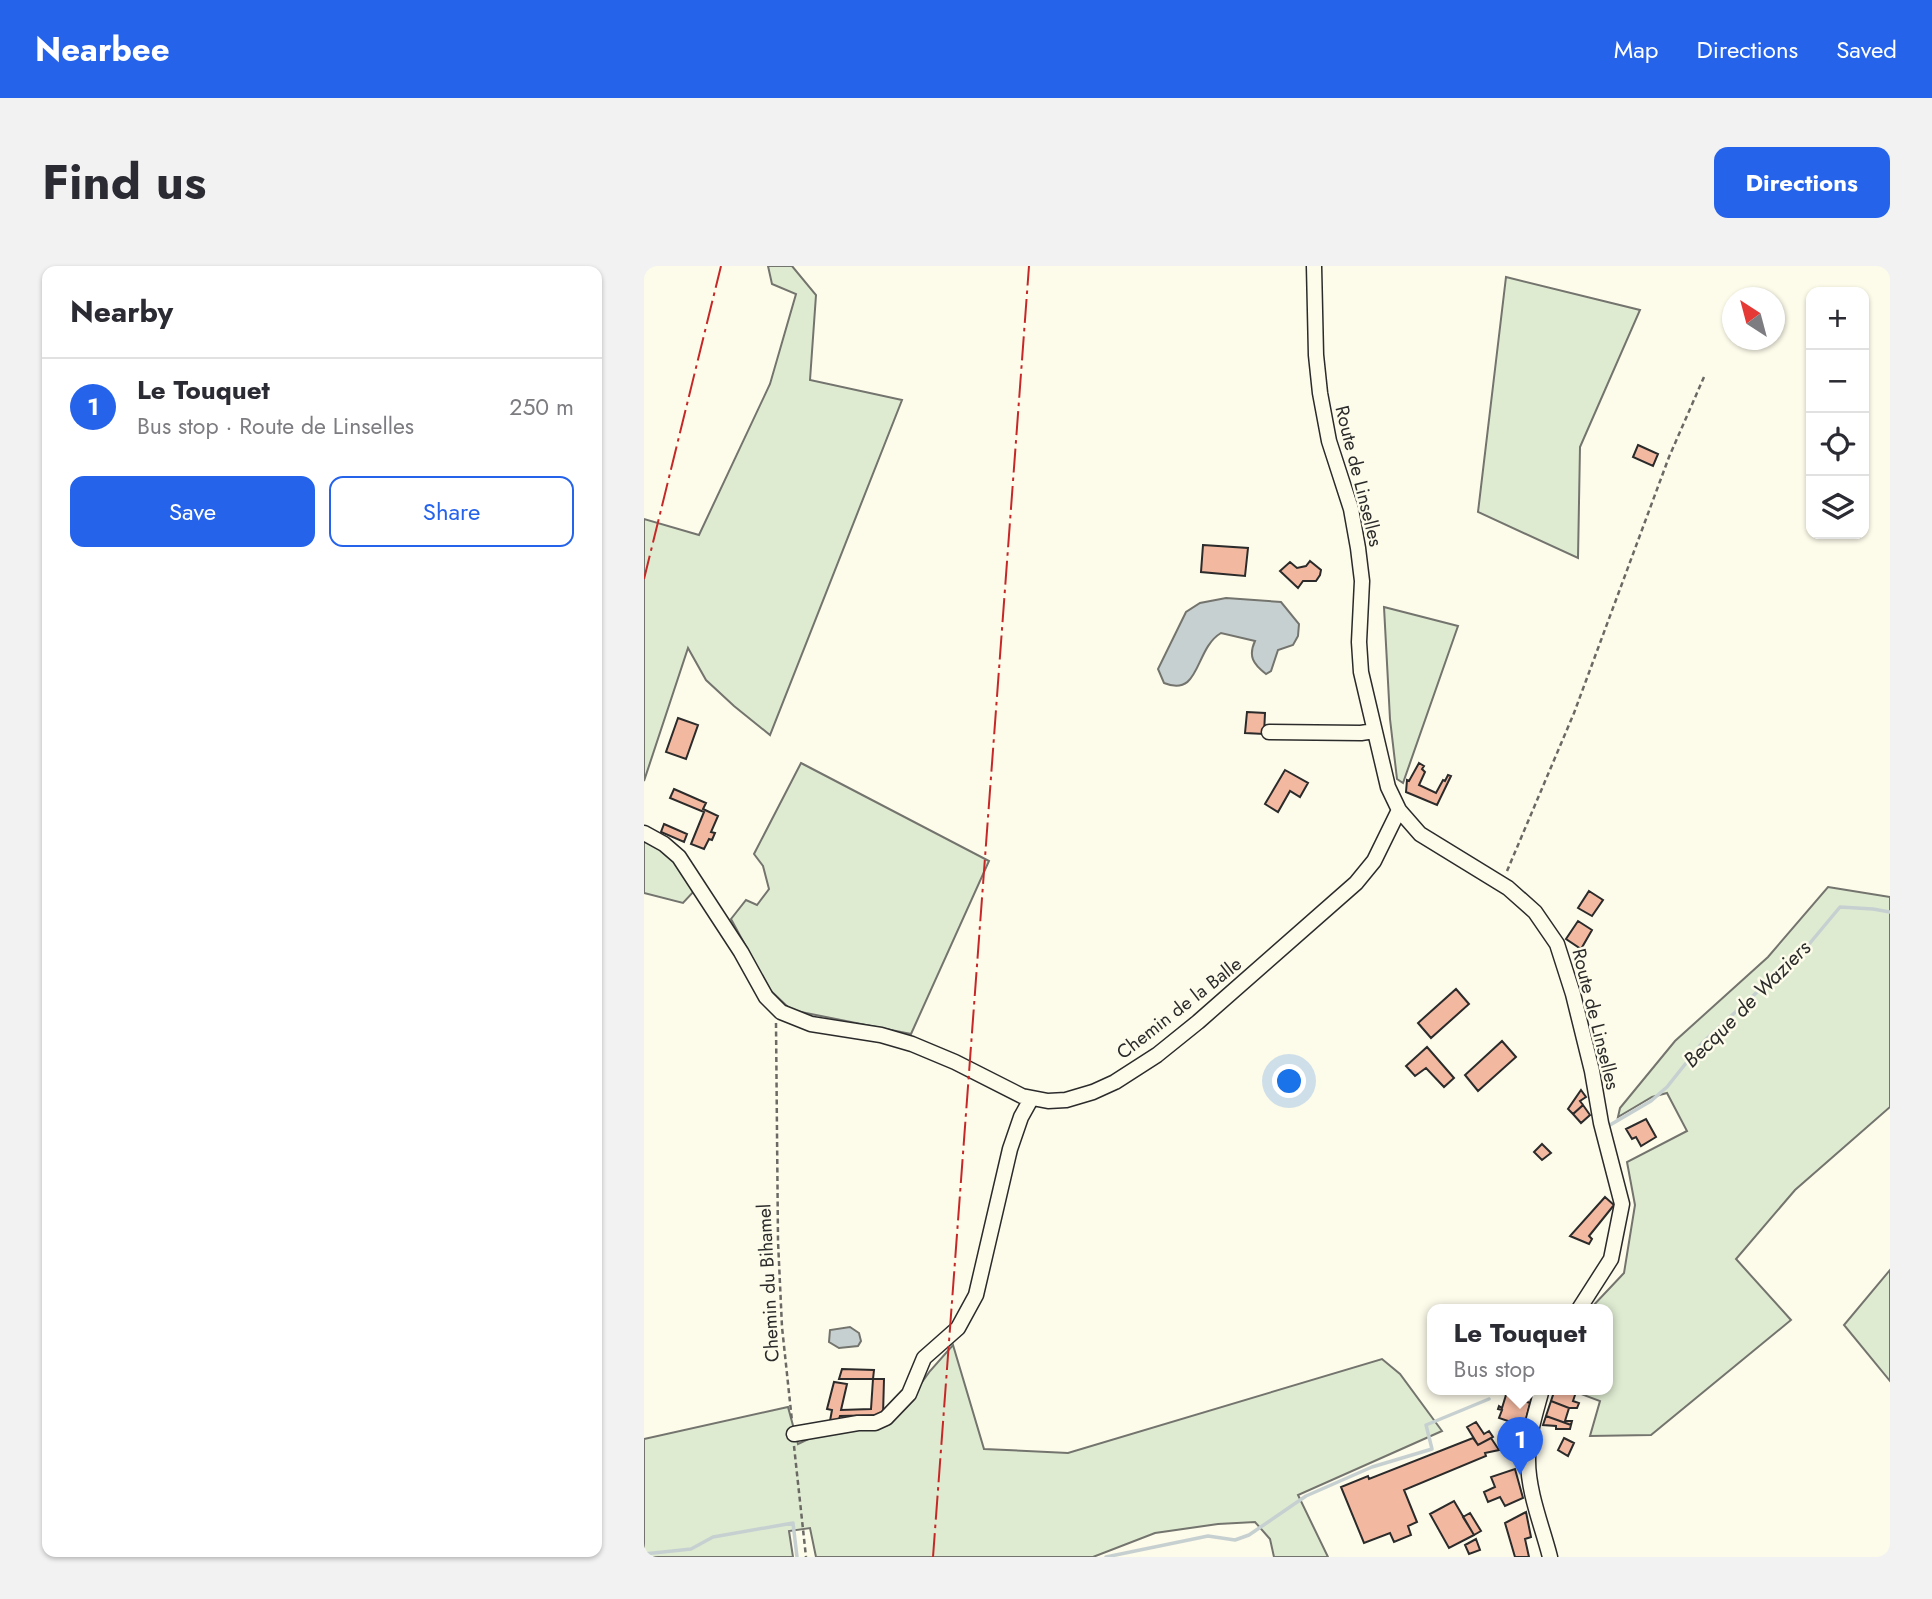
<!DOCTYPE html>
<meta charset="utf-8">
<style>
body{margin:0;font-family:Jost,sans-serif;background:#f2f2f3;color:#2b2b33}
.controls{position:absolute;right:21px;top:21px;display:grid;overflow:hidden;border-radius:14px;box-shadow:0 2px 5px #0004}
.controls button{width:63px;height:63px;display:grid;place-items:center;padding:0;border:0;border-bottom:2px solid #e1e1e2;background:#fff;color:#2b2b33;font:35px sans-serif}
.compass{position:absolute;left:1078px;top:21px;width:63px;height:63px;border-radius:50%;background:#fff;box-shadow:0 2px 5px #0004;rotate:324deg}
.you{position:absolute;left:646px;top:816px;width:24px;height:24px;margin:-18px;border:5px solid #fff;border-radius:50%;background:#1a73e8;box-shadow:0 0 0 10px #1a73e833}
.badge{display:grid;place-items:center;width:46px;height:46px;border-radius:50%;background:#2563eb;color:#fff;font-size:23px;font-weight:700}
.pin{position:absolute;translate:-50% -58px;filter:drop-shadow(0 2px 4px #0008)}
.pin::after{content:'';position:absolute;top:37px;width:24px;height:21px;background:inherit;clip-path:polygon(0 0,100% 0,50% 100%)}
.popup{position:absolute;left:783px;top:1038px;width:186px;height:91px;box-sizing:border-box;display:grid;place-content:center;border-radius:14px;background:#fff;filter:drop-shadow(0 2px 5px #0005);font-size:23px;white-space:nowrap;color:#7c7c81}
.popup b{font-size:26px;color:#2b2b33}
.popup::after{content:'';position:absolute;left:50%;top:100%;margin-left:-14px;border:14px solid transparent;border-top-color:#fff}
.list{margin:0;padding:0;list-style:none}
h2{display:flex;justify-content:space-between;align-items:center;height:91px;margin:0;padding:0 28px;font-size:30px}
h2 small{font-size:23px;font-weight:400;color:#7c7c81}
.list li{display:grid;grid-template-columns:46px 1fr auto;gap:21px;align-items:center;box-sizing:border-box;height:98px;padding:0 28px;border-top:2px solid #e1e1e2}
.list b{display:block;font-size:26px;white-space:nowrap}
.list p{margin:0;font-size:23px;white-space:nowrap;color:#7c7c81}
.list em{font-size:23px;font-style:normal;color:#7c7c81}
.actions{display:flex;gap:14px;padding:21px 28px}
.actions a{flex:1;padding:16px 0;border:2px solid #2563eb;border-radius:14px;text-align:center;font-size:24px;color:#2563eb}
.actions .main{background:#2563eb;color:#fff}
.icon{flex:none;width:38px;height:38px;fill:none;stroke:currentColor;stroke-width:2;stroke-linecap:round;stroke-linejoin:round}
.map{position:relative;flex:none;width:1246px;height:1291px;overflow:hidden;border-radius:14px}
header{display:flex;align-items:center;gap:42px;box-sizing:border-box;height:98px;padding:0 35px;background:#2563eb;color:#fff}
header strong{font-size:33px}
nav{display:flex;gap:38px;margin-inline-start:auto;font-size:24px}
.intro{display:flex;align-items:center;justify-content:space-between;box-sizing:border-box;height:168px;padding:0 42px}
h1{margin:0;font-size:49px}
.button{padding:18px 32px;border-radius:14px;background:#2563eb;color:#fff;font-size:24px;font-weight:700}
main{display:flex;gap:42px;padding:0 42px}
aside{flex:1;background:#fff;border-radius:14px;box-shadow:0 2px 5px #0004}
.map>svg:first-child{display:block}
.green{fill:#deebd1;stroke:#74746e;stroke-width:2}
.water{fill:#c7d0d0;stroke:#74746e;stroke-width:2}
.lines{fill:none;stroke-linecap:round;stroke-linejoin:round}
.stream{stroke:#c7d0d0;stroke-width:3.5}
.building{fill:#f2b8a0;stroke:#2b2b2b;stroke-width:2}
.minor-casing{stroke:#2b2b2b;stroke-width:17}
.path{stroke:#6a6964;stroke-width:2.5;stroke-dasharray:5 3.5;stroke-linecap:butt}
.minor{stroke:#fdfbea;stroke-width:14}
.power{stroke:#c62828;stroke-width:2;stroke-dasharray:24 5 3.5 5;stroke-linecap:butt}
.labels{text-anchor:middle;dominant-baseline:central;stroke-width:5;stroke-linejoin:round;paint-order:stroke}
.street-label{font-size:19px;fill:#2b2b2b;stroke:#fdfbea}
.water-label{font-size:21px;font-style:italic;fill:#2b2b2b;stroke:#fdfbea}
</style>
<header>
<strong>Nearbee</strong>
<nav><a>Map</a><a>Directions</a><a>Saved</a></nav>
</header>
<div class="intro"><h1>Find us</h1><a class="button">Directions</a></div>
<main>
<aside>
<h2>Nearby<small></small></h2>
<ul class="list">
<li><span class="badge">1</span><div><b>Le Touquet</b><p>Bus stop · Route de Linselles</p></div><em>250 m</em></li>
</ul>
<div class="actions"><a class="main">Save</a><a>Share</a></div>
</aside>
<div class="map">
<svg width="1246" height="1291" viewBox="0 0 1246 1291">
<rect width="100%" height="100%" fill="#fdfbea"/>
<path class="green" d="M124,0H148L172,29L166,114L258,134L126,469L90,440L62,414L44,382L0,515V253L55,269L126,118L152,28L128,18Z
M862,11L996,44L936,181L934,292L834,246Z
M740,341L814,360L759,517L753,513L746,453Z
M157,497L345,595L267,768L147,744L125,723L87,653L102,634L113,639L125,623L119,600L110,588Z
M0,572L34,595L52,623L39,637L0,627Z
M1184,621L1246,631V841L1151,924L1092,993L1147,1054L1007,1169L946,1170L956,1135L937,1128L939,1123H964V1043H946L980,1007L991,939L983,896L1043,865L1023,827L1008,831L974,851L976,842L1031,775L1124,691Z
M1246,1004V1115L1200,1059Z
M309,1079L340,1183L424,1187L738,1093L756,1108L798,1165L654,1229L684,1291H630L626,1273L611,1256L574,1258L511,1267L449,1291H172L166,1262L145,1265L149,1291H0V1173L144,1141L154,1178L179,1166L232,1160L263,1137L286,1105Z"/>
<path class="water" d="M582,332L637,336L655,358L654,370L649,379L634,384L627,405L622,408C609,398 604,390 611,375L577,367C550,383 557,432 520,417L514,403L542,346L556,337Z
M206,1061L215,1067L217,1075L214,1080L195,1082L185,1076L186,1064Z"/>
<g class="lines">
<path class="stream" d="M966,859L1007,835L1023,821L1058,777L1166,677L1196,641L1229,643L1246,646
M0,1288L47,1283L69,1271L149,1257L153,1291
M462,1291L564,1270L591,1274L605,1269L662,1230L728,1201L788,1183L782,1159L845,1133"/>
</g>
<path class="building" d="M994,179L1014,188L1009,200L989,191Z
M559,279L604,282L601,310L557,306Z
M666,295L677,304L676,309L672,315H659L654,322L636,305L646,296L653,302L662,300Z
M603,446L621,447L620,468L601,467Z
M34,452L54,459L42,493L22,486Z
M775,497L780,500L778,503L781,506L775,519L792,527L799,514L801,515L804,509L807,510L793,539L762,526L763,514L765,515Z
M641,504L664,517L656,531L646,525L634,546L621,538Z
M30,523L62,537L59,543L74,550L67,566L71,567L68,574L65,573L60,583L47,578L60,546L26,532Z
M20,558L43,568L40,576L17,566Z
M945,625L959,634L948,650L934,642Z
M934,655L948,664L937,683L922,673Z
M812,723L825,738L787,772L774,757Z
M858,775L872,791L834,825L821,809Z
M783,781L810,812L800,821L782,802L771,810L762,800Z
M937,824L942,831L936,835L939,839L929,848L924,843Z
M939,839L946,849L937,857L929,848Z
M1002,853L1012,871L997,880L992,871L988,873L982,863Z
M898,878L907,887L898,894L890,886Z
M961,931L970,939L945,970L948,973L945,978L926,970Z
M198,1103L230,1104L229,1113H195Z
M229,1113H240L239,1149L196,1150L194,1156L186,1155L188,1144L183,1143L190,1116L203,1118L197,1144L227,1143Z
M860,1123H877L889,1128L886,1137L869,1131V1129H862L864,1124Z
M911,1123H933L929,1135L935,1137L933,1142H925L907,1135Z
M865,1127L869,1129V1131L886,1137L876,1176L863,1172L864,1155L855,1152L858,1144L854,1143L855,1140L858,1142L862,1129Z
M907,1135L925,1142L921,1155H928L927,1159L902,1150Z
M902,1150L927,1159L926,1163H912V1160L899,1159Z
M832,1156L840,1168L845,1165L849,1171L834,1179L823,1161Z
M829,1172L834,1179L847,1172L855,1184L841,1187L842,1190L760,1224L773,1256L764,1260L767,1269L750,1276L746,1267L720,1277L697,1221L724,1210L725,1213Z
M920,1172L930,1177L924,1190L914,1184Z
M871,1203L879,1232L861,1240L856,1231L844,1236L840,1226L851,1221L847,1211Z
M810,1235L830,1269L805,1282L786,1248Z
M882,1246L887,1271L881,1273L885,1291H871L861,1257Z
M826,1247L837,1265L830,1269L819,1251Z
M832,1273L836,1284L825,1288L821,1279Z"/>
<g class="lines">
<defs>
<path id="minor" d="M670,0L672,89L676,127L685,175L707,243L714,282L718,315L715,376L717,406L744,521L755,544L776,568L864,622L891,646L913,678L929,728L948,805L957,857L978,938L967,993L935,1043
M625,466L717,467L730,465
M0,567L20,578L35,591L97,686L122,731L137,746L167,758L237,769L268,778L311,796L378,830L404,835L422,834L449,826L471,816L513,789L554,756L712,617L730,595L755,544
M898,1123C892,1146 884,1169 884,1194C884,1226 898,1260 906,1291
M150,1168L214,1157H231L242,1152L265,1128L280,1092L314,1062L332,1029L366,883L377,851L387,833"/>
</defs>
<use href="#minor" class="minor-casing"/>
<path class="path" d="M863,605L930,447L1025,191L1060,111
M132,757L134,975L138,1061L148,1155
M150,1180L162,1291"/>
<use href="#minor" class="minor"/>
<path class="power" d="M0,313L77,0
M289,1291L385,0"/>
</g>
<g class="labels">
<g class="street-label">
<text transform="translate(715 210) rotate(76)">Route de Linselles</text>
<text transform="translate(535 742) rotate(-38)">Chemin de la Balle</text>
<text transform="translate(952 753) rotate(76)">Route de Linselles</text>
<text transform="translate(124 1017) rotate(-93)">Chemin du Bihamel</text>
</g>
<g class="water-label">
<text transform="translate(1103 738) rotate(-45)">Becque de Waziers</text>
</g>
</g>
</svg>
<div class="controls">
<button>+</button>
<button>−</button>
<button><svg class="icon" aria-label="locate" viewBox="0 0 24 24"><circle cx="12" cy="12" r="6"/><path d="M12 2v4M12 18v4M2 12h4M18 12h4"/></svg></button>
<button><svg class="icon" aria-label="layers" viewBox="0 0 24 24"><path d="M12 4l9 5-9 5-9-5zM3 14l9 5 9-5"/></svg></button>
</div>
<svg class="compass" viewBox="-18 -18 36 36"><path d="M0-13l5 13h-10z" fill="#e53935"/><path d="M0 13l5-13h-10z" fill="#7c7c81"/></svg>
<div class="you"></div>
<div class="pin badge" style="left:876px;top:1209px">1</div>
<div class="popup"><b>Le Touquet</b>Bus stop</div>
</div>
</main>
